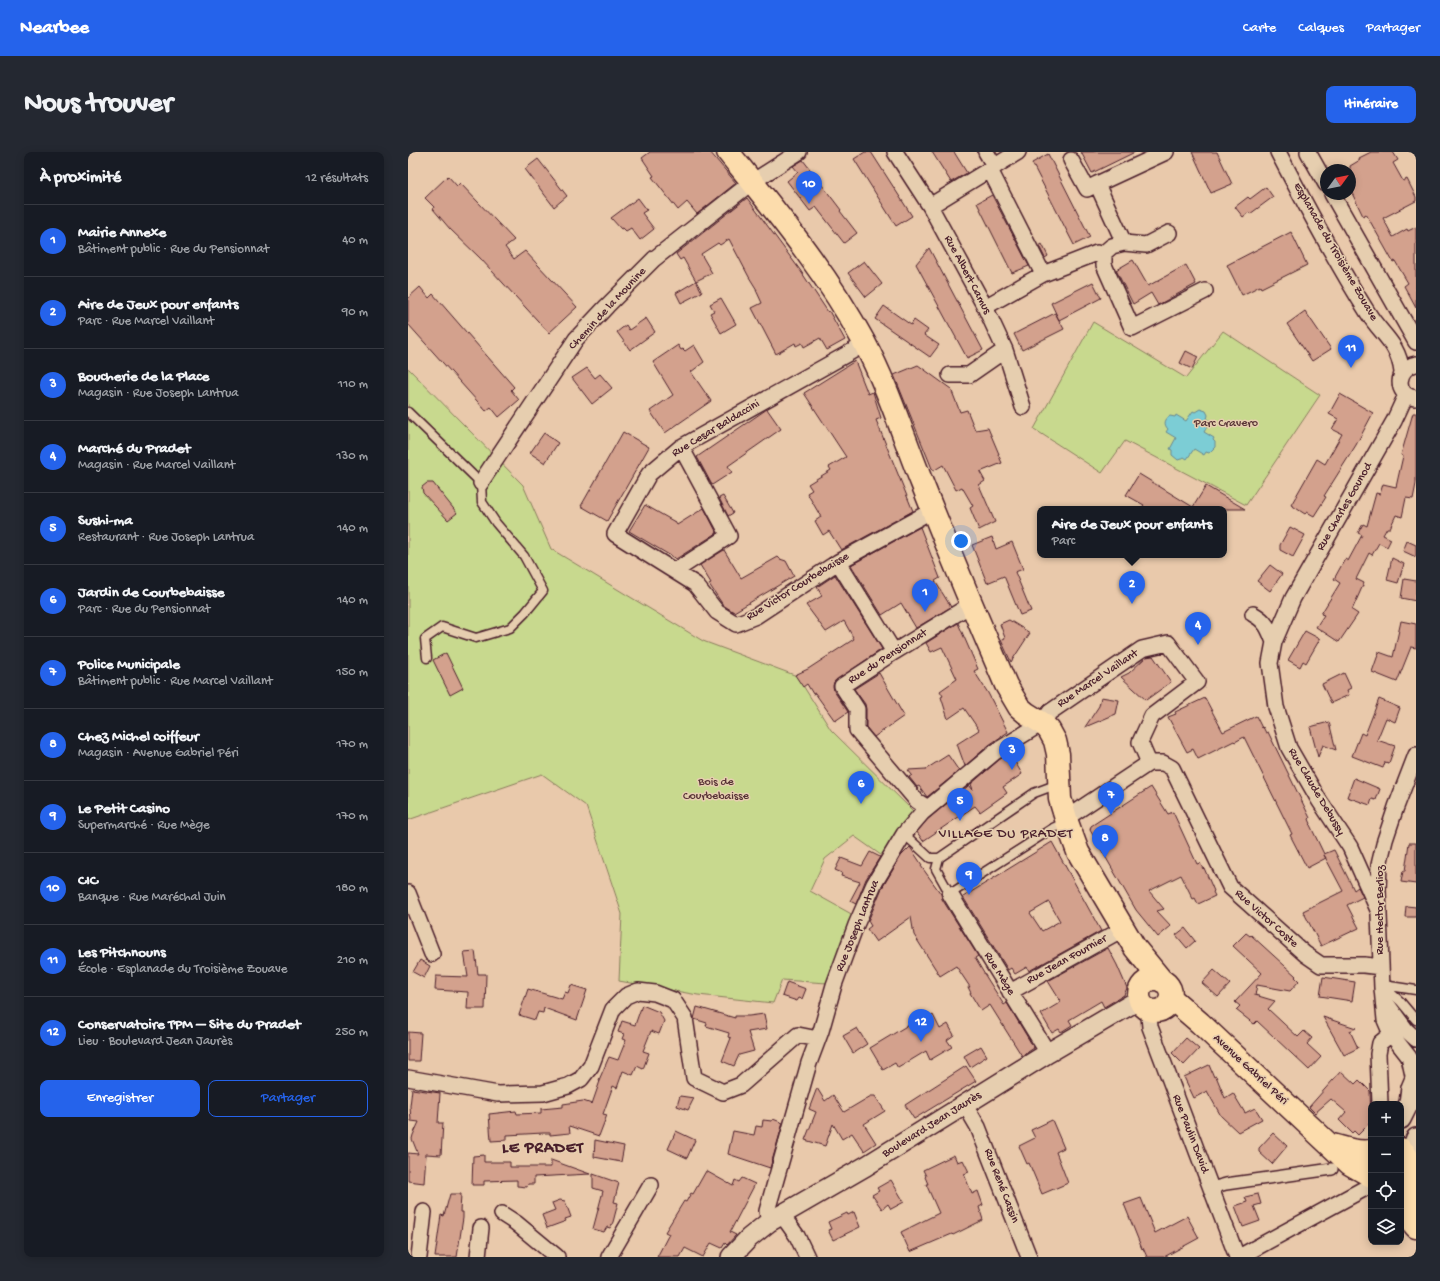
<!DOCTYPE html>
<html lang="fr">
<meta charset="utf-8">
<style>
body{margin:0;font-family:"Gochi Hand",sans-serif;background:#242831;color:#f1f3f6}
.controls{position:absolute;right:12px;bottom:12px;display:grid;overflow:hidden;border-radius:8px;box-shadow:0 2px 10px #0003}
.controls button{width:36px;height:36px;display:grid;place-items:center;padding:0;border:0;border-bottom:1px solid #363941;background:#171b24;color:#f1f3f6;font:20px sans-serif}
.compass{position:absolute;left:912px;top:12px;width:36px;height:36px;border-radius:50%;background:#171b24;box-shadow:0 2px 10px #0003;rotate:57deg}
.you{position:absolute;left:553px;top:389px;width:14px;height:14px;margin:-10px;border:3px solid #fff;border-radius:50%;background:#1a73e8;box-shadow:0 0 0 6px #1a73e833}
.badge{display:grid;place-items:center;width:26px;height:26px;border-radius:50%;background:#2563eb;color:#fff;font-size:13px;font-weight:700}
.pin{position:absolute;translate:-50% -33px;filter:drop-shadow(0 1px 2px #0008)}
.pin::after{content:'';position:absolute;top:21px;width:14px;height:12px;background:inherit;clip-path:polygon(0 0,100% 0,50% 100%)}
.popup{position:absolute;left:629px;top:354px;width:190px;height:52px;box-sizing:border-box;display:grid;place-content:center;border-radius:8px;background:#171b24;filter:drop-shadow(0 1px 3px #0005);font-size:13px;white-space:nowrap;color:#9ea1a6}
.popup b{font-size:15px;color:#f1f3f6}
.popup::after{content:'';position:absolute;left:50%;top:100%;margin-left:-8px;border:8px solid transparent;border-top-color:#171b24}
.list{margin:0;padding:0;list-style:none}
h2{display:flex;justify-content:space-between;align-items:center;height:52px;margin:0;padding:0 16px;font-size:17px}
h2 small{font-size:13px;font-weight:400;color:#9ea1a6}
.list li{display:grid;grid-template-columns:26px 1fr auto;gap:12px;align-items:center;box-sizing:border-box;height:72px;padding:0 16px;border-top:1px solid #363941}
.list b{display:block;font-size:15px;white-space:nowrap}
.list p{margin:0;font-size:13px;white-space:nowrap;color:#9ea1a6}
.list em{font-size:13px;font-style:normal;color:#9ea1a6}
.actions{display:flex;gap:8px;padding:12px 16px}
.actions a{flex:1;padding:9px 0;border:1px solid #2563eb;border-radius:8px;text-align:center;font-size:14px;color:#2563eb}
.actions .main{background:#2563eb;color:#fff}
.icon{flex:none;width:22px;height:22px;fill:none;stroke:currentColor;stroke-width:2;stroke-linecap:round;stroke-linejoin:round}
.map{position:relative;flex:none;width:1008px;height:1105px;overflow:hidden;border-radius:8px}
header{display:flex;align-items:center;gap:24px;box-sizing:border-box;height:56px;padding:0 20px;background:#2563eb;color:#fff}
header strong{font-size:19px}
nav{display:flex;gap:22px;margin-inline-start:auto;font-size:14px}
.intro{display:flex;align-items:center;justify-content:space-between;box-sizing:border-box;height:96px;padding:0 24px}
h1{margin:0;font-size:28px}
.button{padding:10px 18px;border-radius:8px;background:#2563eb;color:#fff;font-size:14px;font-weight:700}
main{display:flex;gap:24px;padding:0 24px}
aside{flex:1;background:#171b24;border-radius:8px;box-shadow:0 2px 10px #0003}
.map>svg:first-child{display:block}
.green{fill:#c8d98e;stroke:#897c5c}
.water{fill:#7ccdd5;stroke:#688791}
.building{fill:#d3a18d;stroke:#4a1f2b;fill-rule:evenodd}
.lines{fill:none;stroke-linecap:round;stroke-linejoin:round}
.service-casing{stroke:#4a1f2b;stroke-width:11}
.pedestrian-casing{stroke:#4a1f2b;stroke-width:14}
.minor-casing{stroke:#4a1f2b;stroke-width:18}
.tertiary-casing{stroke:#4a1f2b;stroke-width:22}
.primary-casing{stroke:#4a1f2b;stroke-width:25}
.service{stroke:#e6ceaf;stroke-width:8}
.pedestrian{stroke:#e6ceaf;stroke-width:11}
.minor{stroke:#e6ceaf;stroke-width:15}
.tertiary{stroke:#e6ceaf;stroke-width:19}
.primary{stroke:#fcdcac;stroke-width:22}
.labels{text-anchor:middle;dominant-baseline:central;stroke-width:3;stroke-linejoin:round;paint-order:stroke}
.street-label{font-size:12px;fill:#4a1f2b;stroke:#e6ceaf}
.park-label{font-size:12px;fill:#573235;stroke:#e6ceaf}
.quarter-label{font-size:14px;letter-spacing:1px;fill:#4a1f2b;stroke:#e6ceaf}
.district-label{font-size:16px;font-weight:bold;letter-spacing:1px;fill:#4a1f2b;stroke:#e6ceaf}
</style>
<header>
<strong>Nearbee</strong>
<nav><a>Carte</a><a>Calques</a><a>Partager</a></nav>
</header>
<div class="intro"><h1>Nous trouver</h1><a class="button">Itinéraire</a></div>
<main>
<aside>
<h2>À proximité<small>12 résultats</small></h2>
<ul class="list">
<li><span class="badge">1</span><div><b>Mairie Annexe</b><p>Bâtiment public · Rue du Pensionnat</p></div><em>40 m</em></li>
<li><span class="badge">2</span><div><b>Aire de Jeux pour enfants</b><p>Parc · Rue Marcel Vaillant</p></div><em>90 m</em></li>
<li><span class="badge">3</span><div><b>Boucherie de la Place</b><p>Magasin · Rue Joseph Lantrua</p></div><em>110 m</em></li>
<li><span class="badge">4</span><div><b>Marché du Pradet</b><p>Magasin · Rue Marcel Vaillant</p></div><em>130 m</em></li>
<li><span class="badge">5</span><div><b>Sushi-ma</b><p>Restaurant · Rue Joseph Lantrua</p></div><em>140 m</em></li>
<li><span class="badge">6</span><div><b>Jardin de Courbebaisse</b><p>Parc · Rue du Pensionnat</p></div><em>140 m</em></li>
<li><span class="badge">7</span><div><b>Police Municipale</b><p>Bâtiment public · Rue Marcel Vaillant</p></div><em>150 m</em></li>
<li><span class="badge">8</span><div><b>Chez Michel coiffeur</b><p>Magasin · Avenue Gabriel Péri</p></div><em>170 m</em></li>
<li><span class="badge">9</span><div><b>Le Petit Casino</b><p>Supermarché · Rue Mège</p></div><em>170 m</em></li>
<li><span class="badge">10</span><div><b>CIC</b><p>Banque · Rue Maréchal Juin</p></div><em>180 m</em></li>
<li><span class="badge">11</span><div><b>Les Pitchnouns</b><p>École · Esplanade du Troisième Zouave</p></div><em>210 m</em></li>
<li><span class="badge">12</span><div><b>Conservatoire TPM – Site du Pradet</b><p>Lieu · Boulevard Jean Jaurès</p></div><em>250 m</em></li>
</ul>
<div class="actions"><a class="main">Enregistrer</a><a>Partager</a></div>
</aside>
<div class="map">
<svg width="1008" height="1105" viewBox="0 0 1008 1105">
<rect width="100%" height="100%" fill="#e9c9ab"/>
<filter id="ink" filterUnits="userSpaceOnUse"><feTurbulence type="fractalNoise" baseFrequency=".025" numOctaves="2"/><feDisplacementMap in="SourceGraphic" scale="8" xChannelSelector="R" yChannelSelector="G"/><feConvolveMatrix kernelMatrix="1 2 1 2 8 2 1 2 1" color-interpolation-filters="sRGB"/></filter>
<g filter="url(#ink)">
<path class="green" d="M685,170L778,226L815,179L912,243L838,353L717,289L694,321L626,277Z
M0,216L115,333L143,397L295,489L389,524L423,578L508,662L477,706L446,684L417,707L402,739L447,764L419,831L374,828L365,851L290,843L211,829L214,762L178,654L134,622L0,668Z"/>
<path class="water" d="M792,257L798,259L800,263L799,267L802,269L796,280L806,286L805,288L807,290V295L801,301L798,300L796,303L786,297L779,307L776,305L773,307L770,308L764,303V298L762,297L768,286L758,280L760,277C755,272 757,267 762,264L767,265L768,263L778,269L785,259L787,260Z"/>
<path class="building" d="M242,0H302L328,31L289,62L279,50L270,58L244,25L246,24L234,6Z
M457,0H463L504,64L488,74L446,7Z
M524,0H546L559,21L543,30Z
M673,0H727L684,21Z
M784,0H809L824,32L803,41Z
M963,0H985L990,8L985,11L995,29L999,27L1008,45V49L975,66L985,85L999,77L1000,79L1008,75V156L996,134L1000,131L987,109L985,110L958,62L955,64L942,37V14L952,8L951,6Z
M640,2L682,85L666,93L624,11Z
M130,7L159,44L146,55L117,17Z
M395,8L433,58L432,59L449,81L436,91L408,55L402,59L379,29L390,20L385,14Z
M40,24L49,34L52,31L106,88L97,95L106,107L117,99L169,155L141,181L72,106L42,77L25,57L26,55L17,46Z
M858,35L865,45L842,62L841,60L835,65L827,55L840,45L842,47Z
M584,43L621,114L604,121L569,51Z
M230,46L239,58L234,61L246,77L232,88L223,76L218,79L215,76L213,77L203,66Z
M339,46L392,118L420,160L421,159L437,188L419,198L412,186L396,195L394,191L388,194L387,191L368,202L344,156L354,151L348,138H349L341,125L321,87L312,93L310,91L293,102L304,121L288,129L294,140L273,151L268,141L288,129L275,106L272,108L268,102Z
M883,80L899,113L853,136L852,134L834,143L819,113Z
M634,92L640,104L637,106L631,94Z
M521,96L575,198L559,206L508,112Z
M725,108L740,134L778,113L788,132L750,153L743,141L725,152L708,118Z
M456,109L474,132L458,145L440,121Z
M685,130L693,146L651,168L643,151Z
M12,135L21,146L25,142L106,235L103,238L111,248L91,265L83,255L78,259L0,172V146Z
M313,146L328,172L313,181L302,161L306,159L302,152Z
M476,154L503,173L506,168L520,178L516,183L531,193L522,205L467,167Z
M897,159L923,197L904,209L879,172Z
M647,161L656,177L614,198L606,182Z
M238,166L247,180L222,198L209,180L218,173L221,178Z
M270,193L273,198L275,197L277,199L286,193L296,210L283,220L303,249L257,281L242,259L265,243L245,210Z
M778,199L790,205L784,217L772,211Z
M447,209L460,242L465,240L473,266L468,268L505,359L433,398L421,379L415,383L407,369L413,365L399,341L404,338L400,332L423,318L421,315L438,305L396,241Z
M510,213L543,237L552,260L559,258L567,278L580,276L591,302H590L594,311L572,320L577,329L571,333L587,370L571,378L562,356L565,354L554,335L548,338L535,313L525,319L486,223Z
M179,216L187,226L192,222L204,236L184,252L164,226Z
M932,242L965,261L948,293L916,344L918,345L906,364L899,360L897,362L883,353L909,307L917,312L934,282L924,277L930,267L921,262Z
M359,257L373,277L320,314L324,320L304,333L289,305Z
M1005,261H1008V332L1005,347L998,346L994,365L988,363L982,376H979L975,383L983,387L979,395L971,391L964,403L961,401L948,427L956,431L944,458L950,462L931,490L908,475L916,463L913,462L932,431L926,427L937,407L940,409L954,383L950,381L955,372L959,374L968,341L972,342L975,332L988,335L995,304L993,303Z
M215,280L241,295L199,369L173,354Z
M136,281L150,291L137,311L122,301Z
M731,322L785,355L798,334L837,357H733L736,353L718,343Z
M19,331H25L49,361L40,368L15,341L14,335Z
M315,344L325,361L320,364L311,346Z
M237,353L267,370L269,373L296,356L309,381L268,407L221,379Z
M512,375L532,426L527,429L543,455L508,476L493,451L474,463L443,413Z
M882,375L897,383L885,405L872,398V393Z
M584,385L588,397L604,390L615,417L607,420L623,459L612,463L596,424L579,431L564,393Z
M999,389L1008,393V405L995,399Z
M316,398L333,426L370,405L372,407L378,409L386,424L326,460L315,453L301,432L303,431L292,413Z
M984,406L996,412L990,431L979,428Z
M862,413L874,422L862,439L849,429Z
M427,423L474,497L426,530L425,534L426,539L440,560L427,569L407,541L405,542L399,532L395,535L387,523L400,517L446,487L436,469L418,480L398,453L414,444L409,435Z
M996,427L1008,429V449L993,446Z
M601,468L622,481L603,510L593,488L597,486L592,472Z
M993,469L1008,472V496L1003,495L989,530L964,520L971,500L985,505Z
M550,471L570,517L566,519L580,541L600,580L581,593L557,614L549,592L571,578L556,556L540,567L533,545L535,544L532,539L549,527L534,495L523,500L518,491Z
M897,479L912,487L898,511L895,509L892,515L880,508Z
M38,501L55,536L42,543L25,508Z
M745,504L763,530L738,548L713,525L721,521L738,505Z
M471,521L496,564L466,585L458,575V557L457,552L446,537Z
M936,521L943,536L939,538L941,543L923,551L914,532Z
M693,545L711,548L708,562L677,575L691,554Z
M797,546L815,580L848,564L854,576L855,575L858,581L860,580L902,666L901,667L903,672L902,673L916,702L926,698L946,738L950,735L955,745L939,753L951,776L913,794L895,759L935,739L916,703L918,706L899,716L882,683L884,682L836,585L827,590L826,589L790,607L785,597L779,600L760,565L768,562L767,560Z
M971,547L992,556L987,570L978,566L969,588L987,594L981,611L977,610L975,616L944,604L953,581L957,583Z
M921,570L928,598L915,593L910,605L902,575Z
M602,601L614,622L595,635L599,641L572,660L567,654L515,689L509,680L520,667L561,633L565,638L563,632L592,607Z
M540,603L551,619L519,645L511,634L509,635L501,625L504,623L500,618L518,617Z
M946,626L972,637L968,648L964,647L962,653L939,645Z
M743,635L760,662L765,660L789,712L792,711L795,717L796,716L806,739L805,740L807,744L790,752L787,746L785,747L773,723L741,739L756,757L749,759L763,774L750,785L728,758L682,678L683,674Z
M644,690L693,779L621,819L619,815L607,822L603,816L600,818L555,745ZM641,750L652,769L634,779L622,761Z
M1001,691H1008V732L993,730L995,719H997Z
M502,695L514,713L513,714L533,742L534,747L570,804L567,806L577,823L596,853L599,851L626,896L614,904L582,853L573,859L562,841H563L560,835H562L548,814L532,824L506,783L503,765L468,790L459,777L463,774L460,769L474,736L493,704Z
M462,700L472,705L458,727L448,752L442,749L452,730L433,724L434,721L427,718L433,706L454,714Z
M998,754L1008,755V765H997Z
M777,776L787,789L779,796L768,783Z
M838,781L842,784L843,783L888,824L887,825L891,829L882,839L849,833L847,843L867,849L860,857L890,885L896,879L904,886L899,892L913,905L901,918L849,869L846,872L828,858L832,854L827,850L854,821L825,794Z
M700,796L709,813L719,836L716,843L696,855L693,849L661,868L664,873L653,880L651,877L644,881L633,862L653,850L640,829Z
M67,799L70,822H78L77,857H59L60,840L27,838L28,824L60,825L56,800Z
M12,808L22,814L16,826L5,820Z
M806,818L822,832L810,845L794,831Z
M915,825L947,830L944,849L912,844Z
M379,830L398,837L394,847L391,846L389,849L374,844Z
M163,833L179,838L169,868L136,856L135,861L130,860L127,868L111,863L120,837L154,847L157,840L160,841Z
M234,853L251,860L256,869L251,882L243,879L235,899L241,901L235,917L229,914L225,923L215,919L209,936L205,934L195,962L199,963L191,984L161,974L162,981L142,983V981H135L99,983V988L83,989L81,962L108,959L109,962L133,961V957L155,955V952L175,949L184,952L192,929L191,928L201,905L210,908L218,888L214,887L216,882L210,880L214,869L227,873Z
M289,855L327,866V864H341L356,862L359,877L340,880L346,899L331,903L326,914L314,909L323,886L320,885L321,881L298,874L299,871L286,867Z
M520,861L522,865L525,863L532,877L540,872L546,883L539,888L544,895L522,908L518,899L490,916L487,911L475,918L462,896Z
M915,865L948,876L942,879L950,896L936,903Z
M449,876L459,892L445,901L435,884Z
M0,880L13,881L11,909H0Z
M778,886L791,897L776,913L764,901Z
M573,894L579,904L562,915L556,904Z
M801,913L806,925L808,924L817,946L825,941L837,961L847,956L854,967L830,980L813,964L799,939L786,946L776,925Z
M558,914L568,929L506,967L497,953Z
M933,919L947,932L951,928L962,939L963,970L950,983L946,979L944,981L931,968L938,960L923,947L907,961L901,955Z
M409,936L417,949L425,943L436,960L463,944H467L477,959L456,972L468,991L456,999L444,981L434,987L425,972L417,994L397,988L408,960L401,957Z
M4,937L32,941L30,971H35L33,1003L18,1002L16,1031L0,1029V1001L10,1002L4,987L5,983L11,970L3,969L2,954Z
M272,944L286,946L280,958L269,954Z
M365,967L375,971L362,1016L320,1002L325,979L346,983L348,974L354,975L355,968L364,969Z
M644,968L656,996L648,1000L660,1031L634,1042L621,1011L619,1012L611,994L627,986L623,978Z
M268,979L287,988L279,1006L260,997Z
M865,981L879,994L864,1012L851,1000V996Z
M187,988L216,994L213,1010L186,1005Z
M76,1003V1010H102V1015H143V1008L182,1022L126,1025V1032H120L119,1035L109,1034V1028L76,1029V1033H64L65,1004Z
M546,1003L549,1010L555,1008L561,1020L556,1022L564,1042L570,1039L575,1053L571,1055L575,1068L545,1083L544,1082L502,1100L493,1080L531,1061L518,1032H520L517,1025L518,1024L515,1018Z
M298,1019L325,1034L327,1028L331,1030L334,1026L347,1032L322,1080L328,1083L319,1093L317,1091L314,1096L303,1091L295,1105L277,1096L272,1105H249L261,1082L257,1080L276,1049L278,1050L283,1041L285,1042Z
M185,1022L211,1031L206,1050L210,1051L205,1070L202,1076L199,1075L196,1080L185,1077L195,1039L185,1036Z
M483,1028L496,1050L483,1057L480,1052L474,1057L464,1043L471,1039L469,1036Z
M42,1042H53L52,1060H55V1066L49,1105H27L33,1063L36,1064Z
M850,1042L853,1052L846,1054L852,1069L835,1075L827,1054L839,1050L837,1045Z
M733,1046L747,1081L779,1064L791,1086L756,1105H739L735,1096L734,1097L716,1052Z
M152,1048L157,1049L163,1065L157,1067L158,1069L139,1076L134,1063L147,1058L144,1051Z
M446,1060L452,1075L425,1088L420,1078L423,1077L420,1070L439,1061L440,1063Z"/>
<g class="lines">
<defs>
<path id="service" d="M0,260L73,331L74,350L88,371L116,404L135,439L117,461L102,476L68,486L34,475L17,487L19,506
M496,682L522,706H531L626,641L650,632
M531,706L528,717L542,742L645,676L658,670
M974,833L992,849L1008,868
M975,833L1008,838"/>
<path id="pedestrian" d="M803,1036L818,1032L924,1017"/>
<path id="minor" d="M487,0L522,54L577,155L597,198L615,255
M578,0L587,15
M758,0L689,32L716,91L738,93L761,81
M870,0C898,54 927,109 960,161C974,184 990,190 994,220
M900,0L918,32
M663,8L679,37L689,32
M582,18L635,122
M924,42L1008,190
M522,54L610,0
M716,91L704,94L696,101V113L724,176L797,139
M577,155L635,122L689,101
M457,192L273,295L241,322L207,382L287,432L309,460L328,472L348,464L430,410L525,358
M542,223H561L597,198
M1007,246C986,243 988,216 1008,212
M73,331L75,327L168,187L199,154L246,107L344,30L391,0
M430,410L486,500
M267,419L321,384L273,295
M845,462C858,469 861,477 866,490
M741,611H755L764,616L822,735L897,802L913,813H956L973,815
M520,656L509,649L449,578V557L434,534L486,500L564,452
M0,741L24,802
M542,742L640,901
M971,760L942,695L911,648L881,596L868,555L862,511L866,490L885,446L986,269L998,243
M602,840L715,777
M976,848L998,878L1008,887
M742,858L741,864L742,875L829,1105
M0,926L90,942L135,941L160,934L173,927L183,914L205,857L218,844L230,839L247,841L265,848L277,866L286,926L315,940L333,933L390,883L410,887
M1006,928L1001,905L983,882L977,868L974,836L970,738L971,713L977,688L988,655L1008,603
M972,952L970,902L972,891L983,882
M563,963L570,975L621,1105
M94,1062L108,1071L149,1105
M361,1070L359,1059L401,911L413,879L426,833L448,773L466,732L496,682L514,661L587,600L634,571L642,560L734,497L760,491L789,530L744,564L732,590L741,611L666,661L657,663
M379,1070L389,1084L399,1105
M11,1105L16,1060
M70,1105L73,1076
M201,1105L243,1033
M831,1105L963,1033"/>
<path id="tertiary" d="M993,967L1001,951L1003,936L1008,924
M1000,1007L1008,986
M323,1105L341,1086L361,1070L458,1014L640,901L732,847"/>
<path id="primary" d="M320,0C369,61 419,121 456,190C480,235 495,284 514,331C541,399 569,466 598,533L611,555L618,561L634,571L641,578L647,589L650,602L652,647L659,670L670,700L727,796L754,829
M731 843a16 16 0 1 1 32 0a16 16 0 1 1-32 0Z
M763,846L792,871L942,1012L963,1024
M921,992C935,996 949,1001 963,999
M993,997C1003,1006 1004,1020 993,1029
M998,1024L1008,1051
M993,1057L1008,1075"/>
</defs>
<use href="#service" class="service-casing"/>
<use href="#pedestrian" class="pedestrian-casing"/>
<use href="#minor" class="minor-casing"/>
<use href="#tertiary" class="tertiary-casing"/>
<use href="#primary" class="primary-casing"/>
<use href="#service" class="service"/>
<use href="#pedestrian" class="pedestrian"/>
<use href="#minor" class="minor"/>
<use href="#tertiary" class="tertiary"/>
<use href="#primary" class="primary"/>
</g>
</g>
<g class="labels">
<g class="street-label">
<text transform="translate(927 100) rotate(60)">Esplanade du Troisième Zouave</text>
<text transform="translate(559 123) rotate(62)">Rue Albert Camus</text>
<text transform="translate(200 157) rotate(-47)">Chemin de la Mounine</text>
<text transform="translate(308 277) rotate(-31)">Rue Cesar Baldaccini</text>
<text transform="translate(937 355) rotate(-60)">Rue Charles Gounod</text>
<text transform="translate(390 435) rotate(-32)">Rue Victor Courbebaisse</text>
<text transform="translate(480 505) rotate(-33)">Rue du Pensionnat</text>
<text transform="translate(690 527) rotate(-34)">Rue Marcel Vaillant</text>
<text transform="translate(908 640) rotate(59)">Rue Claude Debussy</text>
<text transform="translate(973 758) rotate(-90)">Rue Hector Berlioz</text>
<text transform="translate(858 767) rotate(42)">Rue Victor Coste</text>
<text transform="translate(450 774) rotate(-68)">Rue Joseph Lantrua</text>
<text transform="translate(659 808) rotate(-29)">Rue Jean Fournier</text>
<text transform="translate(591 822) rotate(58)">Rue Mège</text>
<text transform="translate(842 918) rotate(43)">Avenue Gabriel Péri</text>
<text transform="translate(524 973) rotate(-32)">Boulevard Jean Jaurès</text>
<text transform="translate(782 982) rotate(69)">Rue Paulin David</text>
<text transform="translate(593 1034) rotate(69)">Rue René Cassin</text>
</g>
<g class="park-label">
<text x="818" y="272">Parc Cravero</text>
<text x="308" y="631">Bois de<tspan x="308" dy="14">Courbebaisse</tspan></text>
</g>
<g class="quarter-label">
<text x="598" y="682">VILLAGE DU PRADET</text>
</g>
<g class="district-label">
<text x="135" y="997">LE PRADET</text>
</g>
</g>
</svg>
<div class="controls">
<button>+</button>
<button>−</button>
<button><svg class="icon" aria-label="locate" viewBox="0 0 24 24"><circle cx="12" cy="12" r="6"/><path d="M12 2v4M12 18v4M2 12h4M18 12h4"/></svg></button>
<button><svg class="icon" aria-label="layers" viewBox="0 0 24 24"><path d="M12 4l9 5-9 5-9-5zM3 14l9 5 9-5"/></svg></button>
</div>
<svg class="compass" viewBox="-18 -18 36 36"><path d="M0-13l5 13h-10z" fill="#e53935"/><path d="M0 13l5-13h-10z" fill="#9ea1a6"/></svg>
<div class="you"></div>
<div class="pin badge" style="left:517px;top:460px">1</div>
<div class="pin badge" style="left:724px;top:452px">2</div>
<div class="popup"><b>Aire de Jeux pour enfants</b>Parc</div>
<div class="pin badge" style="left:604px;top:618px">3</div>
<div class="pin badge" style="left:790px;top:493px">4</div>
<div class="pin badge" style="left:552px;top:669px">5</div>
<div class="pin badge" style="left:453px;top:652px">6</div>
<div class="pin badge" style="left:703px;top:663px">7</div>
<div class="pin badge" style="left:697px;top:706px">8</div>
<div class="pin badge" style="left:561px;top:743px">9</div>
<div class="pin badge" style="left:401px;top:52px">10</div>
<div class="pin badge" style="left:943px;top:216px">11</div>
<div class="pin badge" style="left:513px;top:890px">12</div>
</div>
</main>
